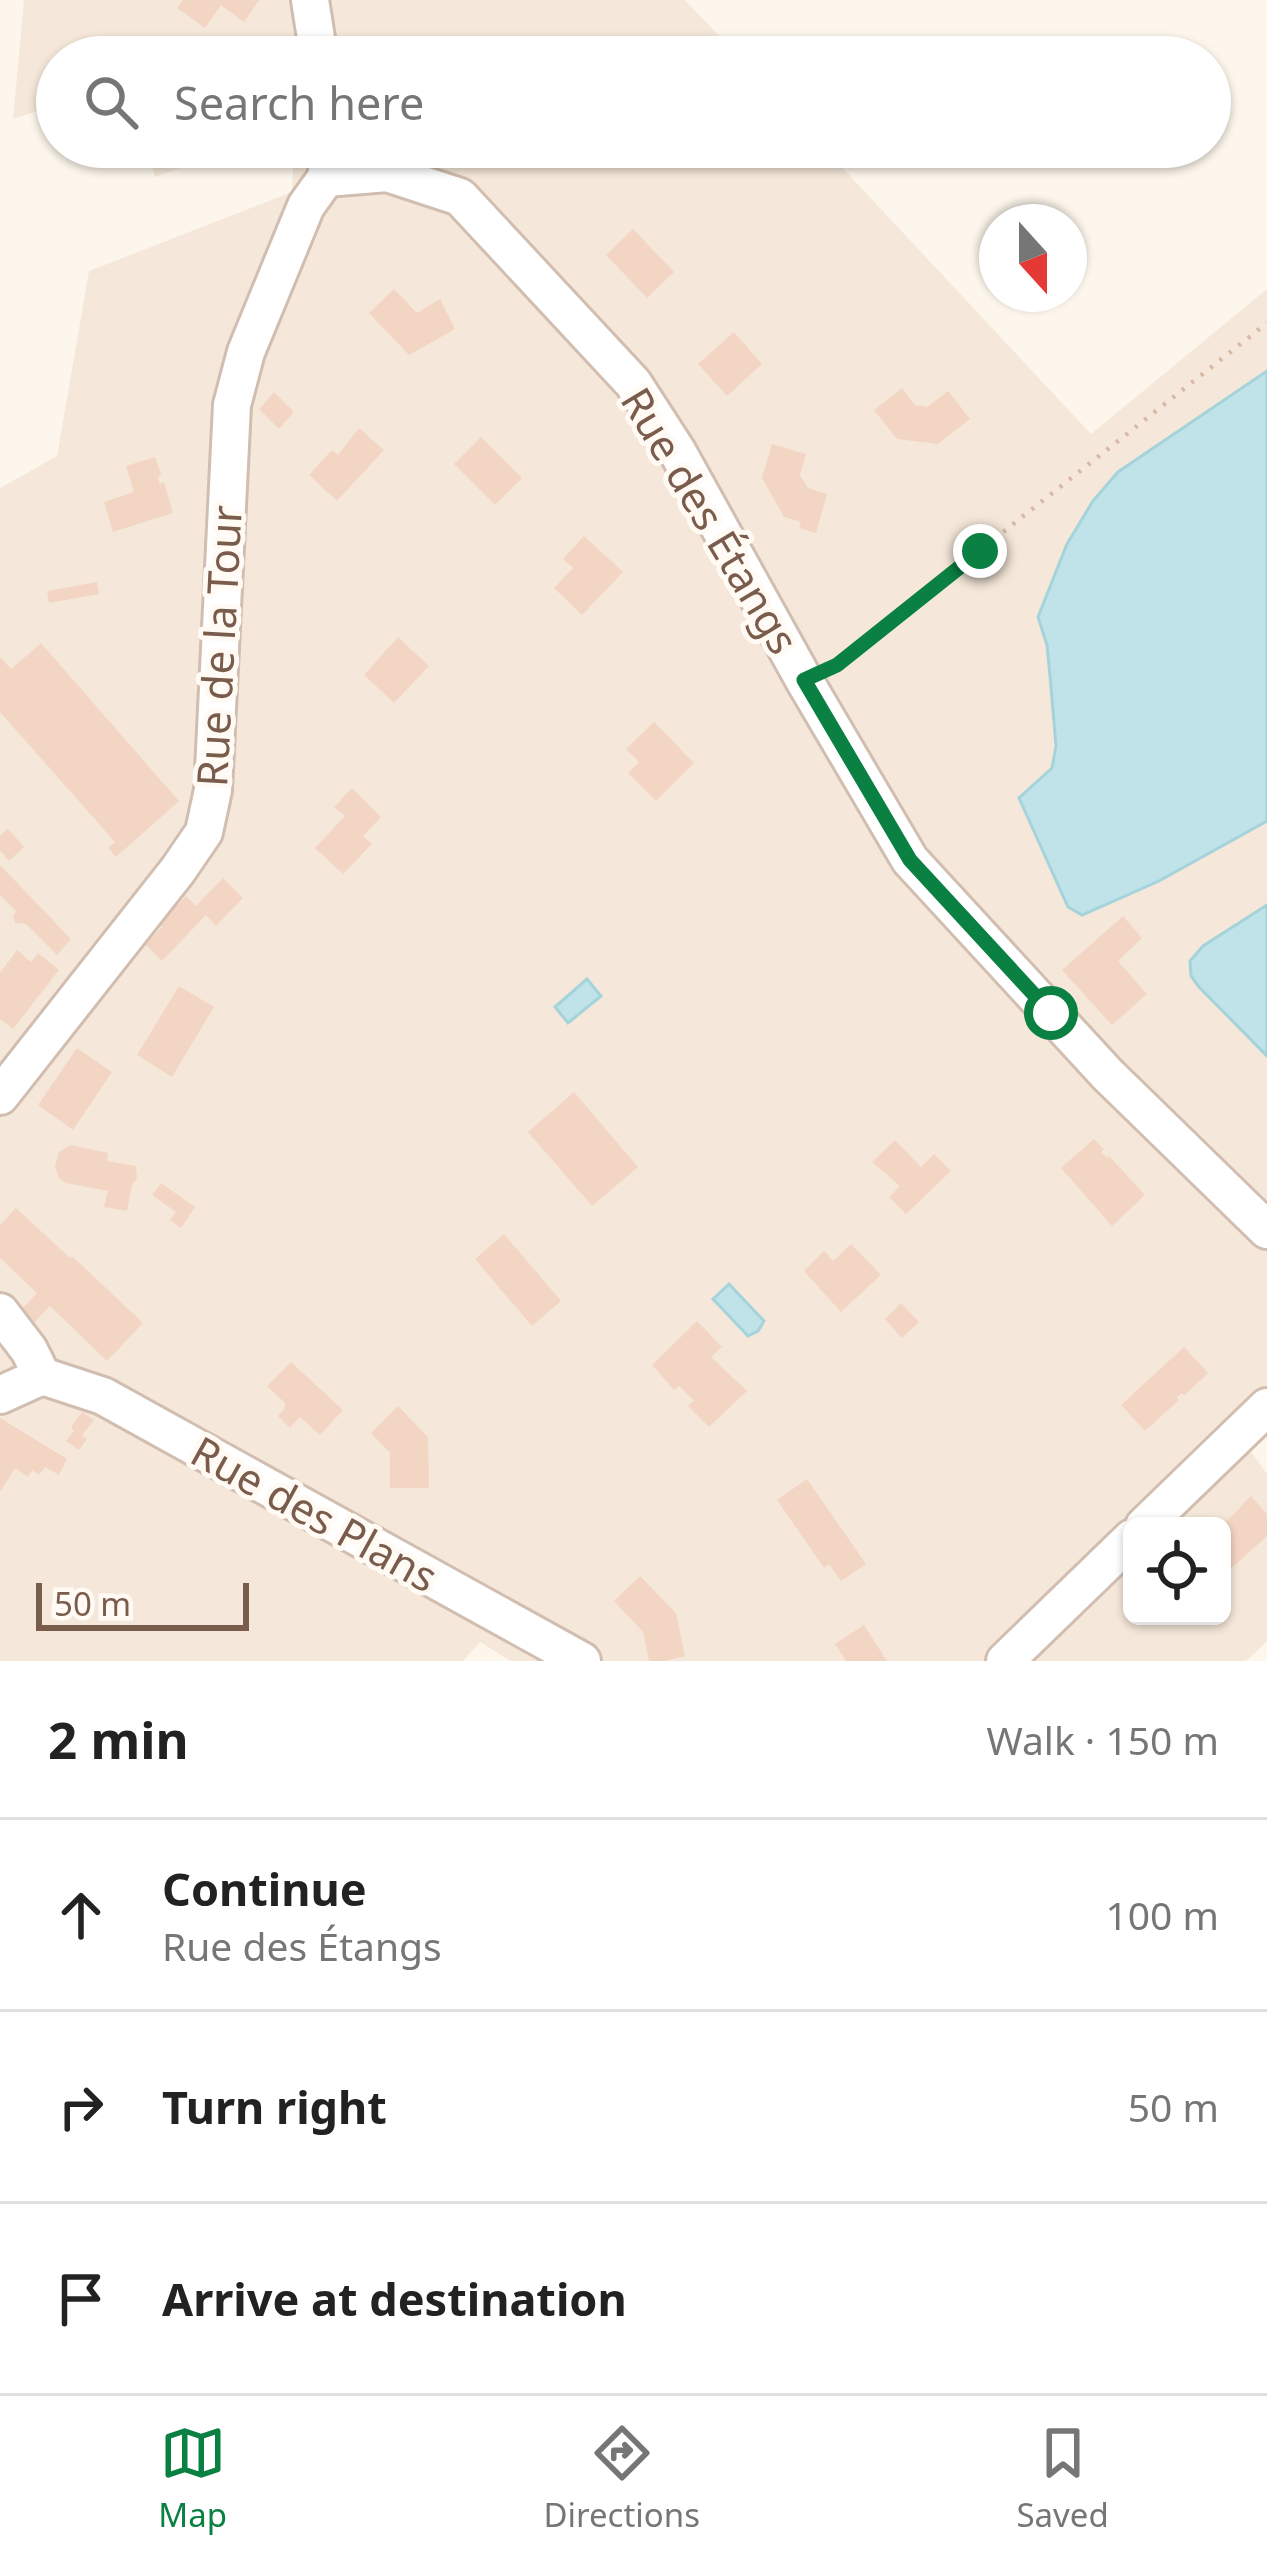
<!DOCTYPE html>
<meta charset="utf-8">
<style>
body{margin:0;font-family:"Noto Sans",sans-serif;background:#f6f6f6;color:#222}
.controls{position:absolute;right:36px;bottom:36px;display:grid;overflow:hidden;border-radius:18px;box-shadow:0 3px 9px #0004}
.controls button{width:108px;height:108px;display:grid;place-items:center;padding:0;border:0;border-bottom:3px solid #e0e0e0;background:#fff;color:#222;font:60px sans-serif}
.compass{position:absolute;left:979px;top:204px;width:108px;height:108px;border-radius:50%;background:#fff;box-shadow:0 3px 9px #0004;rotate:159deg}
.scale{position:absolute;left:36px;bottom:30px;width:213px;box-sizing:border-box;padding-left:12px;border:6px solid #7a5c4d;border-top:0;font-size:33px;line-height:42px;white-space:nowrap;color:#7a5c4d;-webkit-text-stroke:9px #fffaf3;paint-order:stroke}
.stop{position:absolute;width:36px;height:36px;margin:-27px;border:9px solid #0b8043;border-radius:50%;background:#fff}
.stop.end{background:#0b8043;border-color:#fff;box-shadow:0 3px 12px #0008}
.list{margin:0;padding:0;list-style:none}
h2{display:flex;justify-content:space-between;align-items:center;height:156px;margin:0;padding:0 48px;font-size:51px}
h2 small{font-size:39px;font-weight:400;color:#767676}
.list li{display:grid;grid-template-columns:78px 1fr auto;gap:36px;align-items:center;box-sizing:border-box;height:192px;padding:0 48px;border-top:3px solid #e0e0e0}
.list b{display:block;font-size:45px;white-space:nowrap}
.list p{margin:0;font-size:39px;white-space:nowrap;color:#767676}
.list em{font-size:39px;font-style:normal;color:#767676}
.icon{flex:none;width:66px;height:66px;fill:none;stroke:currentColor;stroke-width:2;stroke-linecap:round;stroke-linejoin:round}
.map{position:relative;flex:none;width:1267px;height:1661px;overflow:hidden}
.search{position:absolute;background:#fff;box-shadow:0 3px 9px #0004;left:36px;right:36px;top:36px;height:132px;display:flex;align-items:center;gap:30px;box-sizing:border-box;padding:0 42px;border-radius:66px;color:#767676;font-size:45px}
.sheet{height:732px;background:#fff}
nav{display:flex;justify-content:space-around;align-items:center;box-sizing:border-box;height:168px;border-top:3px solid #e0e0e0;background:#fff;font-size:33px;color:#767676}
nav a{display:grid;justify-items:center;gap:6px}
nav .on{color:#0b8043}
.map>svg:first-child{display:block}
.residential{fill:#f5e8da;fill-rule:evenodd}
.water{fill:#bfe3e8;stroke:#a5d3da;stroke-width:3}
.building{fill:#f3d5c3}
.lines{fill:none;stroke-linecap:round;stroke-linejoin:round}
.minor-casing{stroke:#d1beb0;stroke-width:42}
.path{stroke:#d9b8a5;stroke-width:4.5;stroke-dasharray:3 9;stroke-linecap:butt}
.minor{stroke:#fff;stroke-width:36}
.route{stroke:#0b8043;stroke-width:15}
.labels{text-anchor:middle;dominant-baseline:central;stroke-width:10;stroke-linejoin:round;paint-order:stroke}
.street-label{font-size:42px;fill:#7a5c4d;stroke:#fffaf3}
</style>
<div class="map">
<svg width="1267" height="1661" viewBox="0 0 1267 1661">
<rect width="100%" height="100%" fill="#fdf6ec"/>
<path class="residential" d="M24,0H685L739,57H57V105L13,119Z
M146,147H238L155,177Z
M294,147H823L1091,434L1267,289V1434L1250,1450L1267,1474V1641L1246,1661H511L480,1642L463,1661H0V488L57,456L89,271L292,192ZM1132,1526H1222V1616H1132Z"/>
<path class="water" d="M1267,371V821L1159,881L1082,915L1068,907L1019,798L1052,768L1056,746L1050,676L1047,645L1038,617L1067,544L1093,501L1118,472Z
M1267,905V1056L1199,987L1191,976L1190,961L1203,946Z
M587,979L601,996L568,1023L555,1007Z
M729,1284L764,1321L758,1331L748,1336L713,1299Z"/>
<path class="building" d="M183,0H259L244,22L221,5L205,28L177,8Z
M633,229L674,272L647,298L606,255Z
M394,289L417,313L440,299L455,329L409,355L369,313Z
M734,332L762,364L727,396L698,364Z
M902,388L915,405L927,407L948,391L970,419L938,444L897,439L874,410Z
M274,392L294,412L279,429L259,409Z
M359,428L384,450L337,501L309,475L332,450L338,455Z
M481,437L522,478L495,505L454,464Z
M772,444L806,454L800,475L808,488L827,494L816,533L799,528L801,522L784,517L762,478Z
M155,457L161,474L158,479L160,484L164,482L173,513L113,532L104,502L134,492L126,466Z
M584,536L623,572L582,615L554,588L573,568L563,559Z
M97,582L99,594L49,603L47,591Z
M398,637L429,666L394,703L364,675Z
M41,643L179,801L116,857L108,848L115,842L0,712V657L11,669Z
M654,722L694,763L656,801L628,773L639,762L626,749Z
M352,788L381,817L363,836L372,844L343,874L315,848L345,816L334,807Z
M8,829L24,847L9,861L0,851V835Z
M0,865L71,939L57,955L26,924L15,923L13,916L16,911L0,895Z
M223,878L243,898L216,926L206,915L162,961L145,944L162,927L159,924L186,896L196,906Z
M1123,916L1142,938L1118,961L1147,994L1112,1025L1062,970Z
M17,950L31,962L38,953L59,970L13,1029L0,1019V973Z
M179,986L214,1007L172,1077L137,1055Z
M77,1048L112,1072L73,1130L38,1105Z
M574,1092L638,1167L592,1206L528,1132Z
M1094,1139L1104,1149L1101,1152L1107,1158L1109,1156L1145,1195L1112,1226L1061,1168Z
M895,1140L921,1167L934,1154L951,1171L906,1214L889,1197L900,1186L872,1162Z
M71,1145L108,1153L107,1161L136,1166L137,1178L132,1185L127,1211L104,1207L108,1191L66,1183L59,1178L55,1166L59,1152Z
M161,1183L195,1207L181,1228L170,1220L176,1212L152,1195Z
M16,1208L70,1258L72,1256L143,1323L107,1361L50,1306L34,1323L21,1310L37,1293L0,1258V1225Z
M504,1234L561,1301L532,1326L475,1259Z
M851,1244L881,1275L841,1312L804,1271L824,1251L833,1261Z
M901,1303L919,1322L902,1338L885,1319Z
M697,1321L722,1347L711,1357L747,1391L709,1427L688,1406L694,1401L679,1386L674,1390L652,1365Z
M1184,1347L1208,1373L1184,1396L1182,1393L1177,1397L1179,1400L1145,1431L1121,1405Z
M291,1362L343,1410L320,1435L300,1417L290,1428L278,1416L285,1408V1403L267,1386Z
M398,1406L428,1437L429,1488H390V1453L371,1433Z
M82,1412L94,1420L82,1435L87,1439L79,1450L66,1441L74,1431L71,1427Z
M0,1418L67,1459L59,1475L45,1467L39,1475L32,1470L28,1477L15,1468L0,1492Z
M807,1479L866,1564L841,1581L829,1564L824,1568L777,1500Z
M1251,1496L1267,1514V1536L1222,1577V1526Z
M640,1576L676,1613L685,1656L665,1661H649L643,1632L614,1601Z
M864,1625L887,1661H846L835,1644Z"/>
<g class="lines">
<defs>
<path id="minor" d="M310,0L319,57
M326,178L387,173L460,197L633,383L677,451L804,680L910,860L1107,1074L1267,1230
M0,1096L178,870L204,832L213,790L232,405L246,352L306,206L326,178L330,147
M0,1312L29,1350L42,1376L0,1395
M42,1376L103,1396L582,1661
M1144,1526L1267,1407
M1005,1661L1132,1538"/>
</defs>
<use href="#minor" class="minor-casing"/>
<path class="path" d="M834,666L1267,323"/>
<use href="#minor" class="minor"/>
</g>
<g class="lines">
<path class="route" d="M980,551L837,665L804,680L910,860L1051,1013"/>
</g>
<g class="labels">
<g class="street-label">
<text transform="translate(711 520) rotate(59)">Rue des Étangs</text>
<text transform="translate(218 646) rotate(-87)">Rue de la Tour</text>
<text transform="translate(315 1513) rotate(29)">Rue des Plans</text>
</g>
</g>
</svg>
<div class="controls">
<button><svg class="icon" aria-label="locate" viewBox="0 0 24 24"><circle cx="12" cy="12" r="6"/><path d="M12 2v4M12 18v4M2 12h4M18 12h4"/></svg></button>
</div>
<svg class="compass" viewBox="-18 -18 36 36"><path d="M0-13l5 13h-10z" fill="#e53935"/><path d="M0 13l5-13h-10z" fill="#767676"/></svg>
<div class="scale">50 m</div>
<div class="stop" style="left:1051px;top:1013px"></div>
<div class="stop end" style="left:980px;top:551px"></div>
<div class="search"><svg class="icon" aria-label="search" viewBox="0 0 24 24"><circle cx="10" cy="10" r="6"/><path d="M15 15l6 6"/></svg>Search here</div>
</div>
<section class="sheet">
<h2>2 min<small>Walk · 150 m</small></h2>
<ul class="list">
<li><svg class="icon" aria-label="ahead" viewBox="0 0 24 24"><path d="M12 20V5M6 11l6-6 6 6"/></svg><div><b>Continue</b><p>Rue des Étangs</p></div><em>100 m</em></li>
<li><svg class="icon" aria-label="right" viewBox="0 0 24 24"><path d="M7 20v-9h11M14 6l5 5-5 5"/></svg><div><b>Turn right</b></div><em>50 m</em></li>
<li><svg class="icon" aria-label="arrive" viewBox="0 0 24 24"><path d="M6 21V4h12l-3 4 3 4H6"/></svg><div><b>Arrive at destination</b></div></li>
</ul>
</section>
<nav>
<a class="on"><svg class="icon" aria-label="map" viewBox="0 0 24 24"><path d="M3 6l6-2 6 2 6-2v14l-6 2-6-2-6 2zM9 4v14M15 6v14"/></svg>Map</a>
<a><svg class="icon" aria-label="directions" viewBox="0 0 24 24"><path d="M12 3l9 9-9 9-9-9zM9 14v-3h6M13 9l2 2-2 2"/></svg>Directions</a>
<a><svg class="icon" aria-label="saved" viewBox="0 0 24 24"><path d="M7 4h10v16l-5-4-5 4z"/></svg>Saved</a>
</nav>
